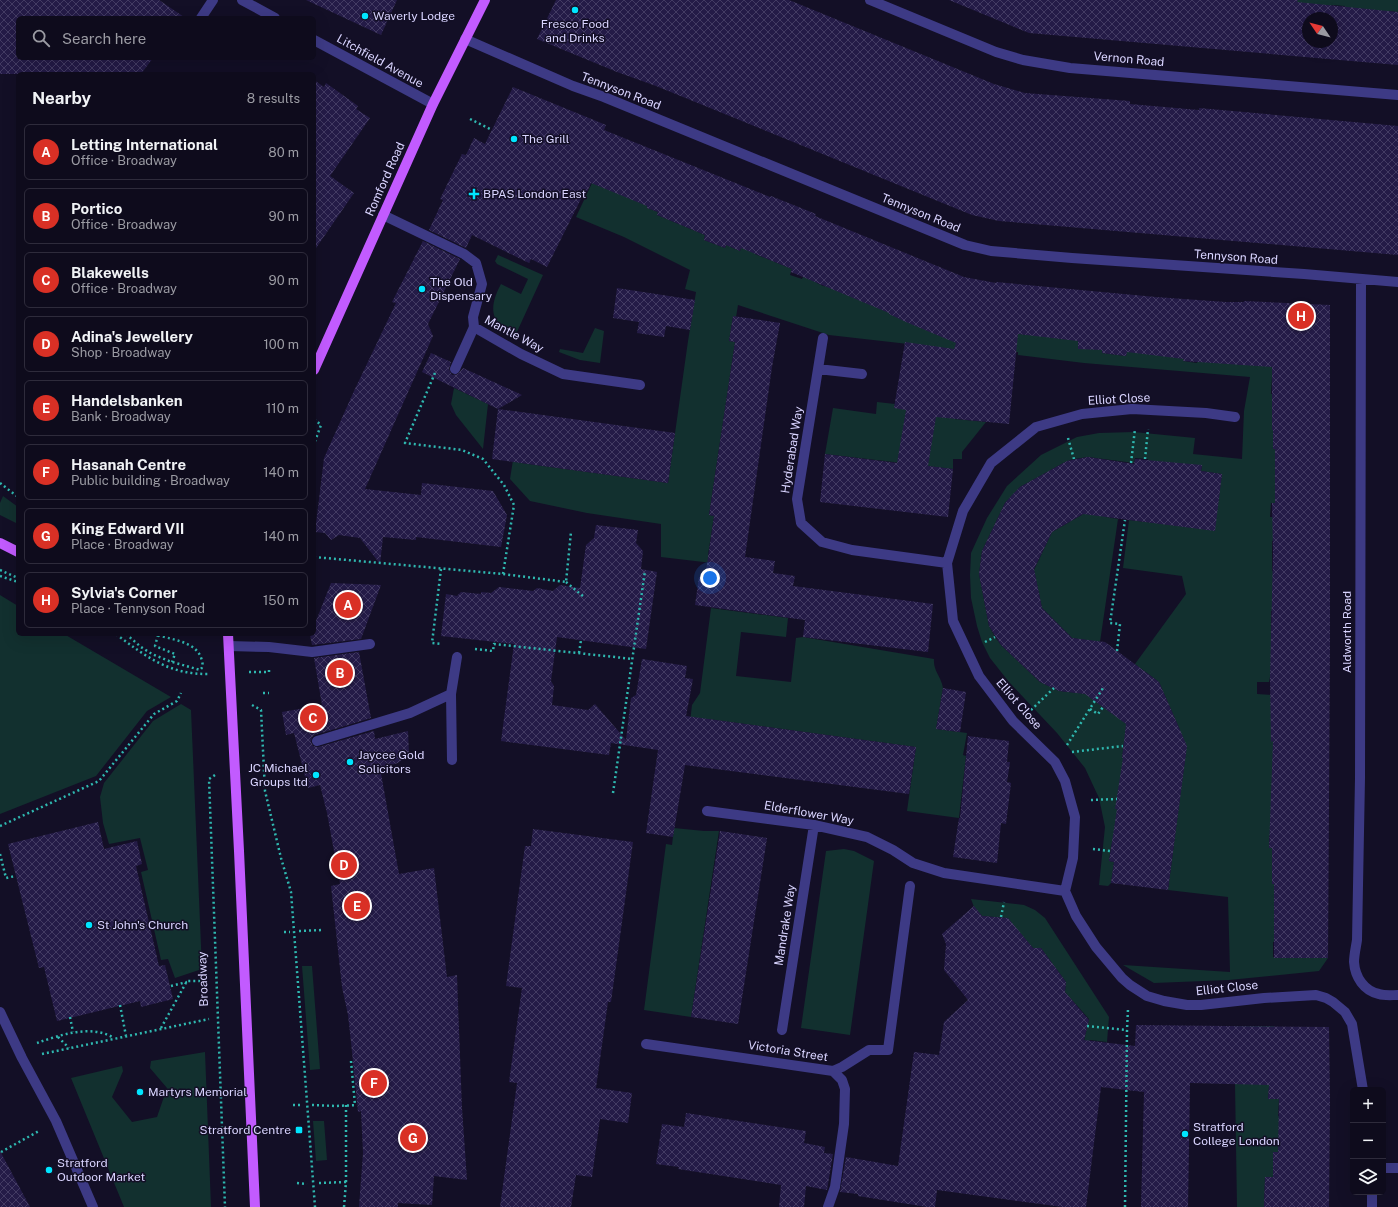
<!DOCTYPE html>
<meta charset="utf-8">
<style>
body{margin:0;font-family:"Public Sans",sans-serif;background:#171425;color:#f1f3f6}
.controls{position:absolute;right:12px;bottom:12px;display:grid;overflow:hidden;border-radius:6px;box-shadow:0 4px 16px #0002}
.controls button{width:36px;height:36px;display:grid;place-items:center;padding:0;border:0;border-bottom:1px solid #2e2b3b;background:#0e0b1c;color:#f1f3f6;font:20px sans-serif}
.compass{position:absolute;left:1302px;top:12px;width:36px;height:36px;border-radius:50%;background:#0e0b1c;box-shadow:0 4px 16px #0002;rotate:305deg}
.you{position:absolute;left:710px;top:578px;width:14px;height:14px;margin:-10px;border:3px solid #fff;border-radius:50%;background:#1a73e8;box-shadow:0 0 0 6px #1a73e833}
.badge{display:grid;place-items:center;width:26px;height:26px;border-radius:50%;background:#d93025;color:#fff;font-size:13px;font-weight:700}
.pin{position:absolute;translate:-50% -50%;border:2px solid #fff;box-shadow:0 1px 4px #0006}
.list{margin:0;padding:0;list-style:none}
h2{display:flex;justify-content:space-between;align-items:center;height:52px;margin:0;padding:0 16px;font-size:17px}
h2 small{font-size:13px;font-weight:400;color:#9b9ba3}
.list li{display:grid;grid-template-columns:26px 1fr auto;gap:12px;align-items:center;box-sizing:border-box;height:56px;margin:0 8px 8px;padding:0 8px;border:1px solid #2e2b3b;border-radius:6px}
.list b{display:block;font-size:15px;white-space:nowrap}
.list p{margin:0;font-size:13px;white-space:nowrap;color:#9b9ba3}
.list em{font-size:13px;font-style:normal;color:#9b9ba3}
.icon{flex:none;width:22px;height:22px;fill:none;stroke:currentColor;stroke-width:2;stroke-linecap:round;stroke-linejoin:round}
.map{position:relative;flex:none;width:1398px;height:1207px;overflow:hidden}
.search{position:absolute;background:#0e0b1c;box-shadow:0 4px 16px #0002;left:16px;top:16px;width:300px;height:44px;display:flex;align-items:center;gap:10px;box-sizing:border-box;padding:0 14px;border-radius:6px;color:#9b9ba3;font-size:15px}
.panel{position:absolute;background:#0e0b1c;box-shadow:0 4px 16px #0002;left:16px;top:72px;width:300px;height:564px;border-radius:6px}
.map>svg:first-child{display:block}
.green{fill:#12302f}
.building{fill:url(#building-cross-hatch);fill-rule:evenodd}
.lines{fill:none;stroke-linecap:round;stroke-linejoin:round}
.path{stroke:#2fb8b0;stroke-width:2.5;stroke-dasharray:2 3;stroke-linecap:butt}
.service{stroke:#3d3a85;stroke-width:10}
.pedestrian{stroke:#3d3a85;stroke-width:10}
.minor{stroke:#3d3a85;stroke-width:10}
.primary{stroke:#c25bff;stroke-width:10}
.poi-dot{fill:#00e5ff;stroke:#130f26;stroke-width:1.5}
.labels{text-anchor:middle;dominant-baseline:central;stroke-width:3;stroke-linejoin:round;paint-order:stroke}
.poi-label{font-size:12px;fill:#d9d4ff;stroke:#130f26;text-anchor:start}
.street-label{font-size:12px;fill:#d9d4ff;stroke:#130f26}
</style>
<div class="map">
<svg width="1398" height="1207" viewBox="0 0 1398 1207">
<defs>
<pattern id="building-cross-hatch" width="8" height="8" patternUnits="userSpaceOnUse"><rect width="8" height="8" fill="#241b47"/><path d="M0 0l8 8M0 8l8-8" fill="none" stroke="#433b63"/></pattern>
</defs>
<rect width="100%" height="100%" fill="#130f26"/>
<path class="green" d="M1263,0H1398V12L1389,11L1344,27L1345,6L1332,5L1331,9L1308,18L1309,57Z
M592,183L649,202L647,208L658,212L657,215L705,235L704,240L725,248L726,245L740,251L750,225L764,231L755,254L792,269L790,275L802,279L814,251L820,275L817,283L823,286L896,297L889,314L901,319L1028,335L1029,318L1104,324L1102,353L1126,356L1129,327L1184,359L1183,361L1197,363L1198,347L1240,335L1238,365H1245L1246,358L1258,341L1281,377H1272L1271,394H1300L1272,412V430H1285V434H1273V449L1297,448L1275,466V496H1281L1300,503H1271L1270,517H1273L1300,541H1272V571L1299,572V611H1271V642L1280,677H1270L1269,682H1257V694L1272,695L1271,741H1299L1271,800L1273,836H1269V848L1299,849V854H1272V883L1299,884L1298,888H1274V906L1285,907L1284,941L1273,942V957L1328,958L1319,971L1229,980L1154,983L1123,965L1230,972L1228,897L1168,890L1186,751L1177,750L1180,730L1159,682L1135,664L1186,594L1182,576L1123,568L1129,520L1214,530L1222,474L1201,471L1202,466L1148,465V459L1135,458L1134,463L1088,457L1074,459L1067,461L1020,487L1005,503L982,551L979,574L989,626L995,637L1001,645L1040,682L1059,691L1088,694L1121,702L1140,735L1124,743L1122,758L1127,759L1116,809L1121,810L1111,847L1109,861L1114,862L1111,883L1108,886L1099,885L1105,827L1099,798L1085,768L1057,733L1009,682L990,658L982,642L977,626L971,598L970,575L971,553L987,518L1007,486L1041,455L1077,437L1099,433L1134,432L1195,438L1193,454L1242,459L1244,411L1250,377L1084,363L1018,355V352L963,350L955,419L986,422L962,452V459H953V469L825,454L833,408L876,414L877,402L895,404L894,408L946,355L961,350L829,335L738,305L736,317H733L729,341L735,342L709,515L714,516L708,555L713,556L712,563L661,557V524L587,513L530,501L510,479L513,460L521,463L668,483L688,341L696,292L685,289L690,270L624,237L576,217Z
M498,255L543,275L516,334C511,330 504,328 499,323C488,313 495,295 501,284L521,294L528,279L497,264L495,261Z
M595,328L604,331L600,363L580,360L559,352L560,349L583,353Z
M454,388L488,404L483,449L456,415L451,404Z
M3,496L18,507V524L0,515V503Z
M1087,512L1106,514V517L1118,519L1100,642L1072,638L1042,608L1034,570L1052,532Z
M0,595L18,606V634H64L171,697L147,711L96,776L0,814Z
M711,608L788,618L786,637L741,632L736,676L791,682L796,638L803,637L934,659C933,671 941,676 943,688L936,729L967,733L963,755L966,756L959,818L907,811L916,747L708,719L685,763L692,705L700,693Z
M181,704L191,710L202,969L175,978L168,959L161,960L141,872L148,870L140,838L109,844L103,823L100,797L104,783L153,721Z
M674,828L704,831H719L691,1017L644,1010L666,844L672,845Z
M844,849L854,851L874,861L850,1035L801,1028L826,851Z
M971,899L1024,905L1035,910L1045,918L1109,1017L1107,1042L1090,1040L1083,1046L1089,1019L1065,992L1066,982L1041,948H1033L1007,918L982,916L974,907Z
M302,966H312L320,1069L310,1070Z
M1232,1026H1274V1046L1279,1087H1269L1268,1099H1279L1278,1116L1282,1117L1283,1152H1273V1169L1296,1178L1265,1177L1264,1207H1237L1235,1084H1231Z
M205,1052L211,1207H124L71,1078L122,1066L123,1071L112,1097L132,1122L157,1117L167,1088L150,1068L151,1061Z
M313,1121H324L327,1160L316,1161Z"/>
<path class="building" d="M0,0H159L184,17L183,18H18V58H153L141,74H0Z
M306,0H397L381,35Z
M556,0H789L994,84L1025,93L1130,101V104L1199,110V108L1398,126V255L999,221L972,215L656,86L617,72L537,39Z
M949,0H1298L1297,2L1398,12V65L1029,33ZM1308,18H1332V42H1308Z
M314,80L324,87L326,83L358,106L356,109L370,118L330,176L354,193L314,251Z
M513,87L606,125L604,130L770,197L771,196L816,214L815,216L964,277L996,283V282L1156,297L1226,302H1244V301L1330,305V642L1328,958H1274V884H1272V848H1269L1273,741L1271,742L1270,677L1273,553L1272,503H1275V449H1273V430H1272V367L1183,361L1184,359L1127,352L1126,356L1102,353V350L1078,349V341L1018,334L1009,424L936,417L928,466L953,469L948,517L820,502L825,454L897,463L906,410L894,408L905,342L954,349L956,343L906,322L889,314V313L791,272L792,269L770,260L741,248L740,251L726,245L725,248L704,240L705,235L657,215L658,212L647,208V206L591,183L587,192L585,191L547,267L531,259L529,263L472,235L466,248L429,230L443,200L440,199L462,154L466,155L474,138L485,144Z
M423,241L460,259L428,324L433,336L365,489L421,495L422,483L493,491L507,515L501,547L416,537V540L383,537L380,564L360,538L339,535L331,540L325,533L315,532L324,458L354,391L396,303L392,302Z
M617,288L695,300L690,330L666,326L664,337L637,333L639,322L613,318Z
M733,316L780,323L772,367L745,557L775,561L773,573L795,576L793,586L933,604L928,652L803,637L805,620L695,605L699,577L705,578L714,516L709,515L735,342L729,341Z
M431,353L451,362L449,369L452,375L458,374L463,368L522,395L498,409L675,433L668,483L492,459L498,409L422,372Z
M1088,457L1134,464L1135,459L1202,465L1201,471L1222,474L1215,531L1083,514L1052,532L1034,569L1042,608L1072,638L1105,642L1159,682L1187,746L1168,890L1111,883L1114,862L1109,861L1117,809H1115L1123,758H1122L1126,724L1085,694L1059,691L1040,682L1001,645L989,626L979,574L982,551L1005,503L1012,495L1020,487L1067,461Z
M596,525L638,530L636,543L643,551L641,569L657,572L646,649L557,637L551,681L554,686L552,705L588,710L595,704L626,740L631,698L636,695L642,659L687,666L685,678L693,679L686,716L916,747L909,794L685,765L673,837L646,833L658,750L611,743L609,755L501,741L514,644L441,636L446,594L457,596L461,592L481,594V592L491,593L499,587L533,591L537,588L553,591L560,585L580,588L586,545L594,538Z
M331,583L381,585L361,639L312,645L310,635L314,634V626Z
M359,652L371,718L315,735L312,737L311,742L313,746L318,747L374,731L375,739L408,731L409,754L398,763L380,768L399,874L434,868L447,977L457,975L458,1004L462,1108L467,1180L434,1176L432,1205L398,1203V1207H359L363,1153L361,1111L358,1112L351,1042L348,1015L342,987L331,886L340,884L327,813L320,785L308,788L294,733L286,735L282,712L322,705L314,658Z
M943,688L966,692L960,732L936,729Z
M968,736L1009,741L1007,762H1010L1007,782L1011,783L1006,824L1001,823L997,863L953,857L959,818H960Z
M98,822L104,849L137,841L142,864L136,866L159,966L165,965L173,999L141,1007L140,1001L57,1021L44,967L39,968L8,844Z
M533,829L633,842L611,1002H608L596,1088L632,1093L628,1123L600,1119L592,1177L576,1175L571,1207H500L517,1083L509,1082L522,988L506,986L525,846H531Z
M720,831L767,838L738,1024L691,1017Z
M974,906L982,916L1008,918L1033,948H1041L1066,982L1065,992L1089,1020L1084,1040L1135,1046L1136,1025L1329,1027L1330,1100L1329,1207H1264L1265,1177H1273V1152H1278L1279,1099H1268L1269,1085L1190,1083L1188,1207H1141L1144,1092L1101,1087L1086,1207H1063L937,1190L935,1207H927L858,1196V1194L840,1192L846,1157L898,1166L914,1052L939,1055L944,1022L968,1000L944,970L946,944L942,934Z
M686,1113L806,1131L804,1143L825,1147L824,1153L833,1154L827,1190L806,1186L804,1207H779L781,1185L678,1169L679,1167L656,1164L662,1124L684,1127Z
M0,1151L30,1207H0Z"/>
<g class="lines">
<path class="path" d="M470,119L492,130
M435,373L405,443L462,450L483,459L504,485L514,505L503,574
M314,419L321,425L314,444
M1068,438L1074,459
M1145,459L1148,429
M1131,463L1135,429
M0,483L18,497
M314,557L503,574L566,582L571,532
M441,569L432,643L441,644
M0,570L18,578
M0,576L18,582
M566,582L584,597
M116,634C146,657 170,675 210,674
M126,634L141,647L152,654L169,661L200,670C203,667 203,665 202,661C198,641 171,640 154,634
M158,635L155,646L175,654L172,662
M985,642L995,637
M475,649L493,651L494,644L633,659
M1117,651L1120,624L1110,623L1125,520
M579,653L581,640
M249,672H269V668
M263,693H269
M252,705L261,710L265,791L281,858L291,892L315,1207
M1090,709L1098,714L1103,707
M1031,710L1054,688
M1067,745L1103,688
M1072,752L1123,746
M215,775L209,779L225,1207
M613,793L645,571
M1091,800L1117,799
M0,826L99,781L154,714L177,701L181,693
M1093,849L1110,851
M0,854L6,878L15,876
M1001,917L1004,902
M299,931L323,930
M284,932H290
M171,986L187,982
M120,1005L126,1036
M70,1017L73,1032
M1087,1026L1127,1030
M161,1028L187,981H202
M58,1037L69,1048
M37,1043C60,1035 91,1024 114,1038
M42,1054L209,1019
M351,1061L355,1105
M293,1105H302
M312,1105L336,1106L357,1105
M1,1152L39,1131
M297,1183L307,1184
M319,1183L346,1182
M344,1207L346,1182V1105
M1125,1207L1127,1030L1128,1009"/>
<path class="service" d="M201,18L213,0
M455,369L474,327
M229,646L269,647L312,652L370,644
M317,741L410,713L451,694
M452,760L451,694L457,657
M833,1071L842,1067L869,1050H888L910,886"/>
<path class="pedestrian" d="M0,1012L22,1058L56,1121L93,1207"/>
<path class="minor" d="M242,0L275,18
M870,0L996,52L1023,60L1070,68L1398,95
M465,39L573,86L604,97L965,245L991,251L1072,258L1304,274L1398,282
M314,40L433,104
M383,215L464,254L476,263L482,284L473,317L474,327L521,354L563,374L640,385
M1361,279L1360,778L1357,940C1356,947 1354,955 1354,962C1355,977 1364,991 1379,994C1385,996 1392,995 1398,995
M818,369L823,338
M862,374L818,369L797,499L801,523L822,542L852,550L947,563
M1235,417L1206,413L1132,409L1082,414L1036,427L991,463L963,511L947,563L953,621L979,676L1013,721L1055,762L1065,781L1075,817L1073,858L1065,891L1076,916L1096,947L1122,978L1130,985L1147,996L1164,1001L1187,1005H1201L1264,998L1316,995L1326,998L1333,1002L1345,1012L1352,1024L1363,1090
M707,811L814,825L867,837L893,850L913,863L944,873L1065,891
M782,1030L814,825
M646,1044L833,1071L842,1080L845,1089L844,1124L835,1187L828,1207
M1383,1168H1398
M1372,1207V1192"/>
<path class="primary" d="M314,370L433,104L485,0
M0,543L18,552
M228,634L239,851L255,1207"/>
</g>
<g class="poi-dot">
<circle cx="575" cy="10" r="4"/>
<circle cx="365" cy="16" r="4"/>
<circle cx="514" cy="139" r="4"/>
<path d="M472 188h4v4h4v4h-4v4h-4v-4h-4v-4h4z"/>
<circle cx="422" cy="289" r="4"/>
<circle cx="350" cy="762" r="4"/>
<circle cx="316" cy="775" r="4"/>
<circle cx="89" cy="925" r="4"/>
<circle cx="140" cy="1092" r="4"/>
<rect x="295" y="1126" width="8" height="8" rx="2"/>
<circle cx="1185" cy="1134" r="4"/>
<circle cx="49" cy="1170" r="4"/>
</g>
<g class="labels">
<g class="poi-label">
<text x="373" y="16">Waverly Lodge</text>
<text x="575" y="24" text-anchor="middle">Fresco Food<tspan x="575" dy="14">and Drinks</tspan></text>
<text x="522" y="139">The Grill</text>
<text x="483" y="194">BPAS London East</text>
<text x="430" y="282">The Old<tspan x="430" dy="14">Dispensary</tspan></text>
<text x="358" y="755">Jaycee Gold<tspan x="358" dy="14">Solicitors</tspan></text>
<text x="308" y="768" text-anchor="end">JC Michael<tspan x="308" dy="14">Groups ltd</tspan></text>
<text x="97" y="925">St John's Church</text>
<text x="148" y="1092">Martyrs Memorial</text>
<text x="1193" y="1127">Stratford<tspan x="1193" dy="14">College London</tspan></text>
<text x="291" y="1130" text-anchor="end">Stratford Centre</text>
<text x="57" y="1163">Stratford<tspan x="57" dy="14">Outdoor Market</tspan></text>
</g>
<g class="street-label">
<text transform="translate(1129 59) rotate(5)">Vernon Road</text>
<text transform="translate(380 61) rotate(29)">Litchfield Avenue</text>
<text transform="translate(621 91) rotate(21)">Tennyson Road</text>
<text transform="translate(385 179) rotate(-66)">Romford Road</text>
<text transform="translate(921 213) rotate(22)">Tennyson Road</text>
<text transform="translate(1236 257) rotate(4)">Tennyson Road</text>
<text transform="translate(514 334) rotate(28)">Mantle Way</text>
<text transform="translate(1119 399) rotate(-3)">Elliot Close</text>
<text transform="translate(792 450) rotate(-81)">Hyderabad Way</text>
<text transform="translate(1347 632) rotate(-90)">Aldworth Road</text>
<text transform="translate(1019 704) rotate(49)">Elliot Close</text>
<text transform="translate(809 813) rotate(10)">Elderflower Way</text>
<text transform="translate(785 925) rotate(-81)">Mandrake Way</text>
<text transform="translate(203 979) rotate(-92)">Broadway</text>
<text transform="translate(1227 988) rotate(-6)">Elliot Close</text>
<text transform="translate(788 1051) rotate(9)">Victoria Street</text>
</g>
</g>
</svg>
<div class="controls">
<button>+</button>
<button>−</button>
<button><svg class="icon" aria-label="layers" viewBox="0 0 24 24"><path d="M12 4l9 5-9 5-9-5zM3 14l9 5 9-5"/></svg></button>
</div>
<svg class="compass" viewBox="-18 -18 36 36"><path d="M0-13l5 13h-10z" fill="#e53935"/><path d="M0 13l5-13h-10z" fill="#9b9ba3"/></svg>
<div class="you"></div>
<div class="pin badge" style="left:348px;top:605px">A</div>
<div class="pin badge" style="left:340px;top:673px">B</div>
<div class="pin badge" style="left:313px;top:718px">C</div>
<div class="pin badge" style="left:344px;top:865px">D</div>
<div class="pin badge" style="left:357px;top:906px">E</div>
<div class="pin badge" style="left:374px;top:1083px">F</div>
<div class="pin badge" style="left:413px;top:1138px">G</div>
<div class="pin badge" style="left:1301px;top:316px">H</div>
<div class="search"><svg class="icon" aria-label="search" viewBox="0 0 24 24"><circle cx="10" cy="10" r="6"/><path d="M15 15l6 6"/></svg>Search here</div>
<section class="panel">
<h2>Nearby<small>8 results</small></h2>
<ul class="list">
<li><span class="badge">A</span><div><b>Letting International</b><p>Office · Broadway</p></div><em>80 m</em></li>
<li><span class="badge">B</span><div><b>Portico</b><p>Office · Broadway</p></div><em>90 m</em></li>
<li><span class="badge">C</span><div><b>Blakewells</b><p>Office · Broadway</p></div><em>90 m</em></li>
<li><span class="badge">D</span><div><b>Adina's Jewellery</b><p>Shop · Broadway</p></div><em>100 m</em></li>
<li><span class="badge">E</span><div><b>Handelsbanken</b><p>Bank · Broadway</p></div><em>110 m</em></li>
<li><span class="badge">F</span><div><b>Hasanah Centre</b><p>Public building · Broadway</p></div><em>140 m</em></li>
<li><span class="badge">G</span><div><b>King Edward VII</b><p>Place · Broadway</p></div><em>140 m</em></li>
<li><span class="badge">H</span><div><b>Sylvia's Corner</b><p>Place · Tennyson Road</p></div><em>150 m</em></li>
</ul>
</section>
</div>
